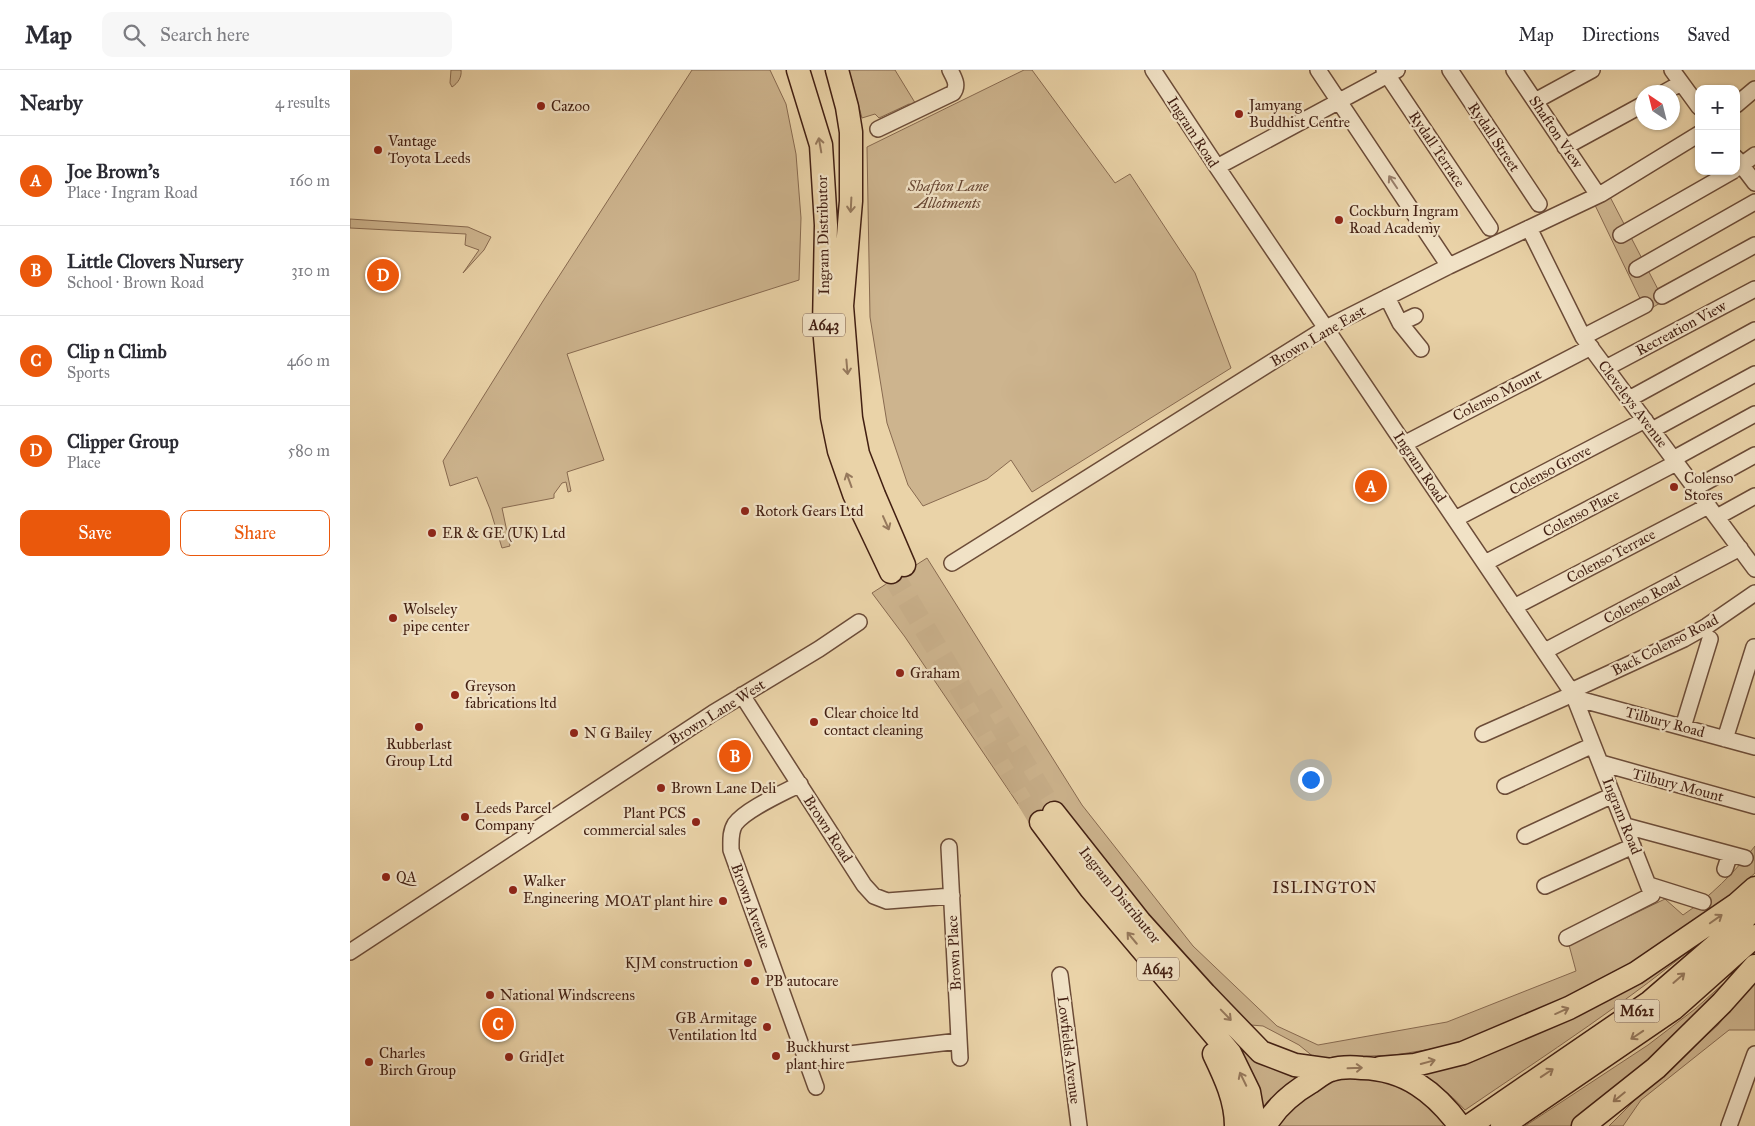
<!DOCTYPE html>
<meta charset="utf-8">
<style>
body{margin:0;font-family:"IM FELL Great Primer",serif;background:#f7f7f7;color:#2b2b33}
.controls{position:absolute;right:15px;top:15px;display:grid;overflow:hidden;border-radius:10px;box-shadow:0 1px 4px #0004}
.controls button{width:45px;height:45px;display:grid;place-items:center;padding:0;border:0;border-bottom:1px solid #e1e1e2;background:#fff;color:#2b2b33;font:25px sans-serif}
.compass{position:absolute;left:1285px;top:15px;width:45px;height:45px;border-radius:50%;background:#fff;box-shadow:0 1px 4px #0004;rotate:325deg}
.you{position:absolute;left:960px;top:709px;width:18px;height:18px;margin:-12px;border:4px solid #fff;border-radius:50%;background:#1a73e8;box-shadow:0 0 0 8px #1a73e833}
.badge{display:grid;place-items:center;width:32px;height:32px;border-radius:50%;background:#ea580c;color:#fff;font-size:16px;font-weight:700}
.pin{position:absolute;translate:-50% -50%;border:2px solid #fff;box-shadow:0 1px 5px #0006}
.list{margin:0;padding:0;list-style:none}
h2{display:flex;justify-content:space-between;align-items:center;height:65px;margin:0;padding:0 20px;font-size:21px}
h2 small{font-size:16px;font-weight:400;color:#7c7c81}
.list li{display:grid;grid-template-columns:32px 1fr auto;gap:15px;align-items:center;box-sizing:border-box;height:90px;padding:0 20px;border-top:1px solid #e1e1e2}
.list b{display:block;font-size:19px;white-space:nowrap}
.list p{margin:0;font-size:16px;white-space:nowrap;color:#7c7c81}
.list em{font-size:16px;font-style:normal;color:#7c7c81}
.actions{display:flex;gap:10px;padding:15px 20px}
.actions a{flex:1;padding:11px 0;border:1px solid #ea580c;border-radius:10px;text-align:center;font-size:18px;color:#ea580c}
.actions .main{background:#ea580c;color:#fff}
.icon{flex:none;width:28px;height:28px;fill:none;stroke:currentColor;stroke-width:2;stroke-linecap:round;stroke-linejoin:round}
.map{position:relative;flex:none;width:1405px;height:1056px;overflow:hidden}
header{display:flex;align-items:center;gap:30px;box-sizing:border-box;height:70px;padding:0 25px;background:#fff;border-bottom:1px solid #e1e1e2}
header strong{font-size:24px}
nav{display:flex;gap:28px;margin-inline-start:auto;font-size:18px}
.search{width:350px;height:45px;background:#f7f7f7;display:flex;align-items:center;gap:12px;box-sizing:border-box;padding:0 18px;border-radius:10px;color:#7c7c81;font-size:19px}
main{display:flex}
aside{flex:1;background:#fff}
.map>svg:first-child{display:block}
.green{fill:#cdb48e;stroke:#886a50}
.lines{fill:none;stroke-linecap:round;stroke-linejoin:round}
.highway-tunnel{stroke:#c8af8a;stroke-width:22;stroke-dasharray:22 11;stroke-linecap:butt}
.minor-casing{stroke:#6c4c38;stroke-width:18}
.highway-casing{stroke:#421f12;stroke-width:25}
.minor{stroke:#f1e2c6;stroke-width:15}
.highway{stroke:#ead3a8;stroke-width:22}
.oneway{stroke:#96795d}
.oneway2{stroke:#9a806c}
.poi-dot{fill:#8f2418;stroke:#f1e2c6;stroke-width:2}
.labels{text-anchor:middle;dominant-baseline:central;stroke-width:4.5;stroke-linejoin:round;paint-order:stroke}
.shield{fill:#f1e2c6;stroke:#765a48;stroke-width:1}
.shield-label{font-size:14px;font-weight:bold;fill:#421f12}
.poi-label{font-size:15px;fill:#421f12;stroke:#f1e2c6;text-anchor:start}
.street-label{font-size:15px;fill:#421f12;stroke:#f1e2c6}
.park-label{font-size:15px;font-style:italic;fill:#654431;stroke:#f1e2c6}
.neighbourhood-label{font-size:16px;letter-spacing:1px;fill:#421f12;stroke:#f1e2c6}
</style>
<header>
<strong>Map</strong>
<div class="search"><svg class="icon" aria-label="search" viewBox="0 0 24 24"><circle cx="10" cy="10" r="6"/><path d="M15 15l6 6"/></svg>Search here</div>
<nav><a>Map</a><a>Directions</a><a>Saved</a></nav>
</header>
<main>
<aside>
<h2>Nearby<small>4 results</small></h2>
<ul class="list">
<li><span class="badge">A</span><div><b>Joe Brown's</b><p>Place · Ingram Road</p></div><em>160 m</em></li>
<li><span class="badge">B</span><div><b>Little Clovers Nursery</b><p>School · Brown Road</p></div><em>310 m</em></li>
<li><span class="badge">C</span><div><b>Clip n Climb</b><p>Sports</p></div><em>460 m</em></li>
<li><span class="badge">D</span><div><b>Clipper Group</b><p>Place</p></div><em>580 m</em></li>
</ul>
<div class="actions"><a class="main">Save</a><a>Share</a></div>
</aside>
<div class="map">
<svg width="1405" height="1056" viewBox="0 0 1405 1056">
<rect width="100%" height="100%" fill="#ead3a8"/>
<filter id="stains"><feTurbulence type="fractalNoise" baseFrequency=".004" numOctaves="4"/><feColorMatrix values="0 0 0 0 .2 0 0 0 0 .09 0 0 0 0 .02 0 0 0 .5 -.17"/></filter>
<radialGradient id="worn" r=".72"><stop offset=".6" stop-color="#630" stop-opacity="0"/><stop offset="1" stop-color="#630" stop-opacity=".3"/></radialGradient>
<path class="green" d="M101,0H111C112,7 108,13 102,17L100,13Z
M342,0H420L436,34L446,84L451,148L449,210L217,284L254,390L217,402L221,421L218,422L216,412L212,413L204,424V428L152,438L160,476L152,478L140,439L127,407L100,416L93,391L193,231Z
M499,0H545L567,36L559,34L529,48L525,44L512,48Z
M674,0H682L765,113L780,104L845,203L881,298L682,422L661,390L637,409L573,436L558,415L537,353L520,247L517,77Z
M1258,123L1314,231L1296,241L1243,131Z
M0,149L118,157L141,167L134,180L113,203L129,180L115,175L116,164L0,158Z
M577,488L732,735L843,876L927,956L968,975L1097,952L1226,901L1219,875L1315,829L1333,845C1360,827 1385,802 1405,776V803L1370,834L1317,872L1236,918L1155,955L1100,976L1045,985L965,988L949,975L913,956L901,955L833,885L683,752L672,740L555,567L522,523Z
M1357,866C1281,930 1197,984 1115,1040C1098,1021 1082,1011 1059,998Z
M1403,887L1368,928L1266,1021L1220,1056H1175L1298,975L1345,939Z
M1405,909V960H1379L1291,1030L1273,1056H1259L1289,1026L1368,955Z
M886,969L954,1004L911,1044L881,974Z
M1030,1006L1074,1026L1099,1051L1092,1056H926L957,1023L988,1009Z"/>
<g class="lines">
<path class="highway-tunnel" d="M541,502L691,752
M632,624L704,743"/>
<defs>
<path id="minor" d="M803,0L867,97L1223,624L1302,825L1217,868
M968,0L1099,196
M1034,0L1140,158
M1100,0L1189,134
M1164,0L1248,125
M1322,0L1349,37
M1315,22L1331,13
M1185,31L1242,0
M1386,35L1405,19
M528,59L603,23C609,15 604,8 600,0
M1215,77L1292,35
M1386,88L1405,113
M867,97L1047,0
M1386,99L1405,85
M1179,158L1233,267L1405,499
M1271,165L1383,101
M1287,199L1405,132
M1312,226L1405,175
M1037,227L1050,253L1071,279
M1050,253L1065,246
M1233,267L1295,235
M1256,298L1405,219
M1279,329L1405,260
M1302,360L1405,304
M1054,374L1241,277
M1323,389L1405,344
M1345,418L1405,385
M1367,447L1405,426
M1105,449L1295,350
M602,493L976,258L1099,196L1251,124L1349,64
M1135,493L1326,393
M1164,537L1358,436
M1195,581L1390,478
M1221,621L1334,569L1357,556L1405,523
M392,625L514,815L524,826L537,831L602,826
M1225,628L1405,677
M1333,657L1360,569
M1133,664L1223,624
M1375,669L1404,577
M1251,693L1405,736
M450,714C433,723 396,739 385,754C380,762 381,771 381,780L466,1017
M1155,716L1243,675
M1276,756L1395,788
M1175,766L1263,725
M599,777L610,988
M1375,799L1380,784
M1299,815L1353,832
M1195,816L1283,776
M0,882L363,643L469,579L509,552
M710,905L729,1056
M457,989L609,971
M1379,1056L1405,984"/>
<path id="highway" d="M448,0L471,75L476,155L474,257L482,347L489,381L504,424L541,502
M487,0L497,37L501,62V131L492,236L501,348L508,384L524,425L554,495
M704,743L790,852L855,924L911,982L945,995L981,1000
M691,752L741,819L880,983L899,1022L905,1056
M864,984C875,1007 886,1030 886,1056
M1030,998L1065,995L1113,983L1219,938L1286,903L1387,834L1405,818
M915,1056C926,1037 942,1023 961,1012C967,1008 974,1002 981,1000C990,997 1002,997 1012,998C1055,999 1085,1022 1110,1056
M1119,1056L1300,932L1388,856L1405,836
M1152,1056L1323,939L1405,866
M1233,1056L1306,998L1372,933L1405,896"/>
</defs>
<use href="#minor" class="minor-casing"/>
<use href="#highway" class="highway-casing"/>
<use href="#minor" class="minor"/>
<use href="#highway" class="highway"/>
</g>
<defs><path id="oneway-shaft" d="M-6 0H5M1.5-3L5.5 0L1.5 3" fill="none" stroke-width="1.6" stroke-linecap="round" stroke-linejoin="round" transform="scale(1.25)"/></defs>
<g class="oneway">
<use href="#oneway-shaft" transform="translate(470 75) rotate(-100)"/>
<use href="#oneway-shaft" transform="translate(501 135) rotate(93)"/>
<use href="#oneway-shaft" transform="translate(497 297) rotate(85)"/>
<use href="#oneway-shaft" transform="translate(499 410) rotate(-110)"/>
<use href="#oneway-shaft" transform="translate(536 453) rotate(66)"/>
<use href="#oneway-shaft" transform="translate(1366 849) rotate(-35)"/>
<use href="#oneway-shaft" transform="translate(782 868) rotate(-130)"/>
<use href="#oneway-shaft" transform="translate(1329 908) rotate(-41)"/>
<use href="#oneway-shaft" transform="translate(1212 941) rotate(-24)"/>
<use href="#oneway-shaft" transform="translate(876 945) rotate(46)"/>
<use href="#oneway-shaft" transform="translate(1287 965) rotate(146)"/>
<use href="#oneway-shaft" transform="translate(1078 992) rotate(-15)"/>
<use href="#oneway-shaft" transform="translate(1005 998) rotate(-2)"/>
<use href="#oneway-shaft" transform="translate(1197 1003) rotate(-34)"/>
<use href="#oneway-shaft" transform="translate(893 1009) rotate(-116)"/>
<use href="#oneway-shaft" transform="translate(1269 1027) rotate(141)"/>
</g>
<use class="oneway2" href="#oneway-shaft" transform="translate(1043 112) rotate(-124)"/>
<g class="poi-dot">
<circle cx="191" cy="36" r="5"/>
<circle cx="889" cy="44" r="5"/>
<circle cx="28" cy="80" r="5"/>
<circle cx="989" cy="150" r="5"/>
<circle cx="1324" cy="417" r="5"/>
<circle cx="395" cy="441" r="5"/>
<circle cx="82" cy="463" r="5"/>
<circle cx="43" cy="548" r="5"/>
<circle cx="550" cy="603" r="5"/>
<circle cx="105" cy="625" r="5"/>
<circle cx="464" cy="652" r="5"/>
<circle cx="69" cy="657" r="5"/>
<circle cx="224" cy="663" r="5"/>
<circle cx="311" cy="718" r="5"/>
<circle cx="115" cy="747" r="5"/>
<circle cx="346" cy="752" r="5"/>
<circle cx="36" cy="807" r="5"/>
<circle cx="163" cy="820" r="5"/>
<circle cx="373" cy="831" r="5"/>
<circle cx="398" cy="893" r="5"/>
<circle cx="405" cy="911" r="5"/>
<circle cx="140" cy="925" r="5"/>
<circle cx="417" cy="957" r="5"/>
<circle cx="426" cy="986" r="5"/>
<circle cx="159" cy="987" r="5"/>
<circle cx="19" cy="992" r="5"/>
</g>
<g class="labels">
<g class="shield">
<rect x="453" y="243.5" width="42" height="23" rx="4"/>
<rect x="787" y="887.5" width="42" height="23" rx="4"/>
<rect x="1264.5" y="929.5" width="45" height="23" rx="4"/>
</g>
<g class="shield-label">
<text x="474" y="255">A643</text>
<text x="808" y="899">A643</text>
<text x="1287" y="941">M621</text>
</g>
<g class="poi-label">
<text x="899" y="35">Jamyang<tspan x="899" dy="17">Buddhist Centre</tspan></text>
<text x="201" y="36">Cazoo</text>
<text x="38" y="71">Vantage<tspan x="38" dy="17">Toyota Leeds</tspan></text>
<text x="999" y="141">Cockburn Ingram<tspan x="999" dy="17">Road Academy</tspan></text>
<text x="1334" y="408">Colenso<tspan x="1334" dy="17">Stores</tspan></text>
<text x="405" y="441">Rotork Gears Ltd</text>
<text x="92" y="463">ER &amp; GE (UK) Ltd</text>
<text x="53" y="539">Wolseley<tspan x="53" dy="17">pipe center</tspan></text>
<text x="560" y="603">Graham</text>
<text x="115" y="616">Greyson<tspan x="115" dy="17">fabrications ltd</tspan></text>
<text x="474" y="643">Clear choice ltd<tspan x="474" dy="17">contact cleaning</tspan></text>
<text x="234" y="663">N G Bailey</text>
<text x="69" y="674" text-anchor="middle">Rubberlast<tspan x="69" dy="17">Group Ltd</tspan></text>
<text x="321" y="718">Brown Lane Deli</text>
<text x="125" y="738">Leeds Parcel<tspan x="125" dy="17">Company</tspan></text>
<text x="336" y="743" text-anchor="end">Plant PCS<tspan x="336" dy="17">commercial sales</tspan></text>
<text x="46" y="807">QA</text>
<text x="173" y="811">Walker<tspan x="173" dy="17">Engineering</tspan></text>
<text x="363" y="831" text-anchor="end">MOAT plant hire</text>
<text x="388" y="893" text-anchor="end">KJM construction</text>
<text x="415" y="911">PB autocare</text>
<text x="150" y="925">National Windscreens</text>
<text x="407" y="948" text-anchor="end">GB Armitage<tspan x="407" dy="17">Ventilation ltd</tspan></text>
<text x="436" y="977">Buckhurst<tspan x="436" dy="17">plant hire</tspan></text>
<text x="29" y="983">Charles<tspan x="29" dy="17">Birch Group</tspan></text>
<text x="169" y="987">GridJet</text>
</g>
<g class="street-label">
<text transform="translate(843 62) rotate(57)">Ingram Road</text>
<text transform="translate(1206 62) rotate(56)">Shafton View</text>
<text transform="translate(1144 67) rotate(56)">Rydall Street</text>
<text transform="translate(1087 79) rotate(56)">Rydall Terrace</text>
<text transform="translate(473 165) rotate(-91)">Ingram Distributor</text>
<text transform="translate(1331 258) rotate(-28)">Recreation View</text>
<text transform="translate(968 266) rotate(-30)">Brown Lane East</text>
<text transform="translate(1147 325) rotate(-27)">Colenso Mount</text>
<text transform="translate(1283 334) rotate(53)">Cleveleys Avenue</text>
<text transform="translate(1070 397) rotate(56)">Ingram Road</text>
<text transform="translate(1200 400) rotate(-28)">Colenso Grove</text>
<text transform="translate(1231 443) rotate(-28)">Colenso Place</text>
<text transform="translate(1261 486) rotate(-28)">Colenso Terrace</text>
<text transform="translate(1292 530) rotate(-28)">Colenso Road</text>
<text transform="translate(1315 575) rotate(-27)">Back Colenso Road</text>
<text transform="translate(367 642) rotate(-32)">Brown Lane West</text>
<text transform="translate(1315 652) rotate(15)">Tilbury Road</text>
<text transform="translate(1328 715) rotate(15)">Tilbury Mount</text>
<text transform="translate(1272 746) rotate(68)">Ingram Road</text>
<text transform="translate(478 759) rotate(57)">Brown Road</text>
<text transform="translate(770 825) rotate(51)">Ingram Distributor</text>
<text transform="translate(401 836) rotate(70)">Brown Avenue</text>
<text transform="translate(604 883) rotate(-93)">Brown Place</text>
<text transform="translate(719 980) rotate(83)">Lowfields Avenue</text>
</g>
<g class="park-label">
<text x="598" y="116">Shafton Lane<tspan x="598" dy="17">Allotments</tspan></text>
</g>
<g class="neighbourhood-label">
<text x="975" y="817">ISLINGTON</text>
</g>
</g>
<rect width="100%" height="100%" filter="url(#stains)"/>
<rect width="100%" height="100%" fill="url(#worn)"/>
</svg>
<div class="controls">
<button>+</button>
<button>−</button>
</div>
<svg class="compass" viewBox="-18 -18 36 36"><path d="M0-13l5 13h-10z" fill="#e53935"/><path d="M0 13l5-13h-10z" fill="#7c7c81"/></svg>
<div class="you"></div>
<div class="pin badge" style="left:1021px;top:416px">A</div>
<div class="pin badge" style="left:385px;top:686px">B</div>
<div class="pin badge" style="left:148px;top:954px">C</div>
<div class="pin badge" style="left:33px;top:205px">D</div>
</div>
</main>
